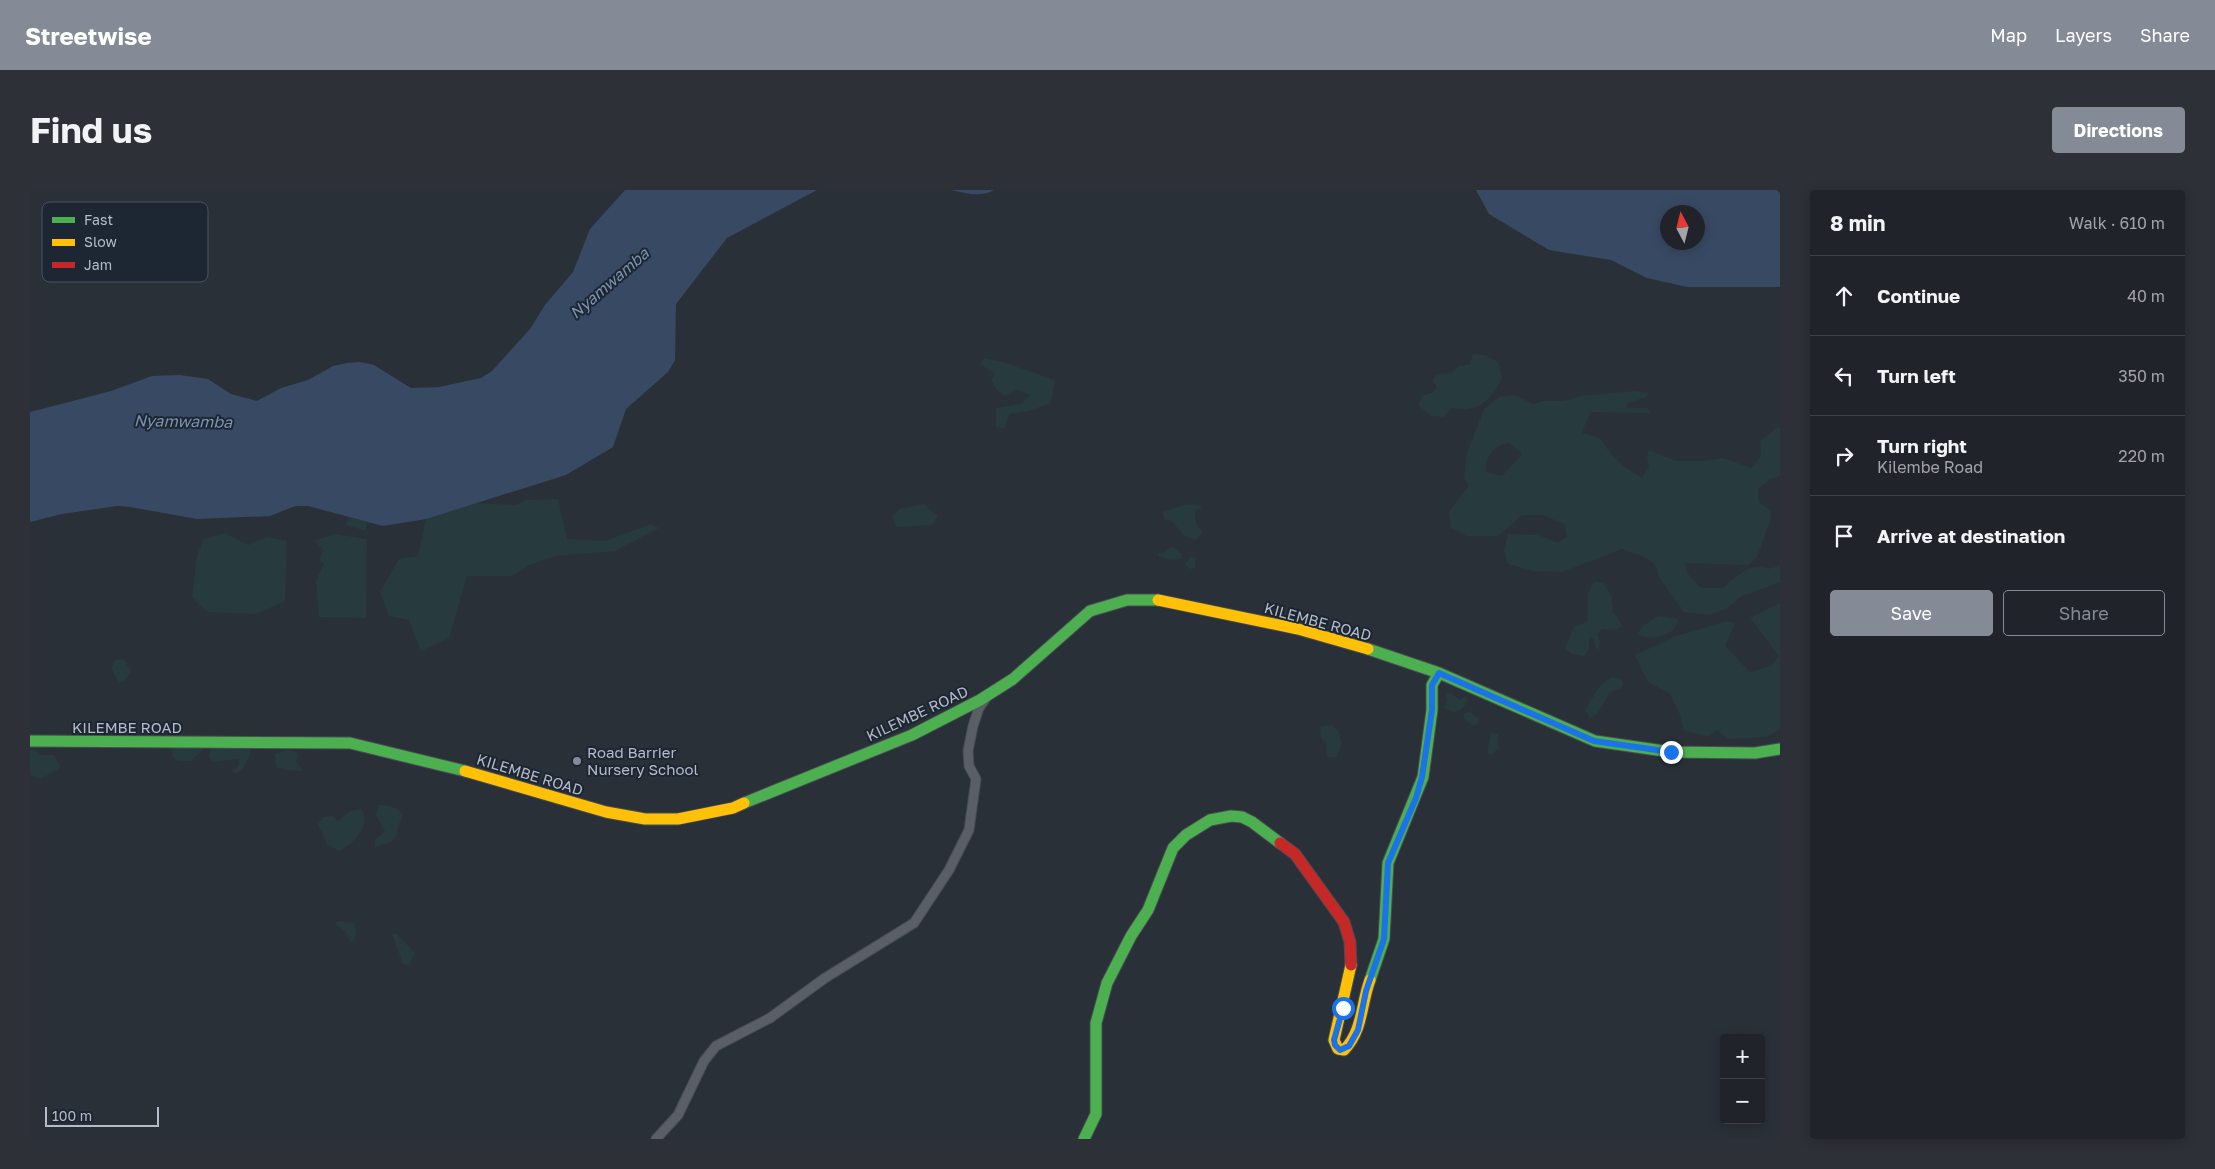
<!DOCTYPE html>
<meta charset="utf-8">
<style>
body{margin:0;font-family:"Golos Text",sans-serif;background:#2d3036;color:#f1f3f6}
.controls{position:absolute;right:15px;bottom:15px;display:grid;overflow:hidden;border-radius:5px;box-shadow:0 2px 12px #0003}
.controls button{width:45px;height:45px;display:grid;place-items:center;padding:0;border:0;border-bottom:1px solid #3d4147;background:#20242a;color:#f1f3f6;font:25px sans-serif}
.compass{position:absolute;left:1630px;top:15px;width:45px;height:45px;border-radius:50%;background:#20242a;box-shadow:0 2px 12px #0003;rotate:353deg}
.scale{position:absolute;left:15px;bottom:12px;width:114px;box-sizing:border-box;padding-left:5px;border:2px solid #b4bcc9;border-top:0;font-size:14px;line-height:18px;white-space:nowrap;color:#b4bcc9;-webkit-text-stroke:4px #1d2633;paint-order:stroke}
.stop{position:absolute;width:15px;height:15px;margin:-11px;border:4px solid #1a73e8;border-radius:50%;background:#fff}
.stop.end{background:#1a73e8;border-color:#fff;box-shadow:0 1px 5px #0008}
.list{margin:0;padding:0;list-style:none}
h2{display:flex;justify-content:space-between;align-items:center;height:65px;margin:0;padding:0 20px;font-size:21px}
h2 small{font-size:16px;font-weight:400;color:#a2a4a8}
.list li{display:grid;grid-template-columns:32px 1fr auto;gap:15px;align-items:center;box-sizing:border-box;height:80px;padding:0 20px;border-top:1px solid #3d4147}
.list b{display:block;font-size:19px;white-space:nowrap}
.list p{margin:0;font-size:16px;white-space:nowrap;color:#a2a4a8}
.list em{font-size:16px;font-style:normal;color:#a2a4a8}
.actions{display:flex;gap:10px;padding:15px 20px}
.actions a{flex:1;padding:11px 0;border:1px solid #848b96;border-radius:5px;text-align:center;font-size:18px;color:#848b96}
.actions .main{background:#848b96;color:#fff}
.icon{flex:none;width:28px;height:28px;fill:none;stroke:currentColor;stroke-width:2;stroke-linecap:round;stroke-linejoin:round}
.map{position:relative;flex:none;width:1750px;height:949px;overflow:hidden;border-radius:5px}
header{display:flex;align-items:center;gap:30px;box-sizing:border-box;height:70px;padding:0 25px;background:#848b96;color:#fff}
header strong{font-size:24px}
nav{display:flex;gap:28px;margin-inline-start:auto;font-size:18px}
.intro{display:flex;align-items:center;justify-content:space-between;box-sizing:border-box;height:120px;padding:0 30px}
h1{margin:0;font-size:35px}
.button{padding:12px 22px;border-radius:5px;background:#848b96;color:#fff;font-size:18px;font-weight:700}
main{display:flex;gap:30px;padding:0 30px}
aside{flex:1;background:#20242a;border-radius:5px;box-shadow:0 2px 12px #0003}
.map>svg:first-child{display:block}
.green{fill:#273a3e;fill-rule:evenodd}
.water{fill:#384963;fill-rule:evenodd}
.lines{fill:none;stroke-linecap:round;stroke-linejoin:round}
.street-casing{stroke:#484c53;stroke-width:11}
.fast-casing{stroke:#484c53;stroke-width:13}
.slow-casing{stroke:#484c53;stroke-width:13}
.jam-casing{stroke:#484c53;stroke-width:13}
.street{stroke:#5a5e66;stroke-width:9}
.fast{stroke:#4caf50;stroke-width:11}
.slow{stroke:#ffc107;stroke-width:11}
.jam{stroke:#c62828;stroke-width:11}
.route{stroke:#1a73e8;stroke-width:6}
.poi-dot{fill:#848b96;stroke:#1d2633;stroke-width:2}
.labels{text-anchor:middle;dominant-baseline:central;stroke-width:4;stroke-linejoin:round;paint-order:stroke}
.street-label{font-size:15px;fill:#b4bcc9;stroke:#1d2633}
.poi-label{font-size:15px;fill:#b4bcc9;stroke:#1d2633;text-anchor:start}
.water-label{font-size:16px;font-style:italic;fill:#7c92b1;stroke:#1d2633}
.key{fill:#1d2633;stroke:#4a5360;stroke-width:1}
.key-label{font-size:14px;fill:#b4bcc9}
</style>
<header>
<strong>Streetwise</strong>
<nav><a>Map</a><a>Layers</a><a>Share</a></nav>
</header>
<div class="intro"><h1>Find us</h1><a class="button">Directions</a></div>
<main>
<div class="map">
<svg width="1750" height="949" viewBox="0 0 1750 949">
<rect width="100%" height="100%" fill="#2a3038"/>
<path class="green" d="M1443,164L1455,165L1468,172L1472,188C1461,211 1448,223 1421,218L1414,227L1401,226L1388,215L1392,206L1403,202L1407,197L1402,191L1407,184L1421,183L1429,176L1440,174Z
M954,168L973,172L1025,190L1021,213L999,221L980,224L974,239L966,237V218L991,214L1000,205L986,199L975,206L967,200L961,190L965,184L950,174Z
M1604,201L1619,203L1616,207L1598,213L1596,218H1617L1621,223L1560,222L1552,243L1570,248C1581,266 1593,278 1612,287L1619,278L1617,266L1619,260L1646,271H1673L1693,268L1721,278L1731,266L1730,251L1745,239L1750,237V286L1740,289L1728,299L1729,312L1740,320L1741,328L1727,367L1718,375L1655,373L1658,384L1671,398H1693C1702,390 1714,378 1727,377C1740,376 1734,382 1750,375V392L1712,406L1696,419L1679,425L1654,422L1629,387L1625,375L1615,367L1592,359L1532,382L1503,381L1478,374L1474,362L1478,344L1508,345L1528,353L1537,346L1534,334L1513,325H1492L1468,346H1437L1421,338L1419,321L1439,296L1434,288L1437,263L1454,219L1469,207L1484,205L1503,214L1513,211H1534L1551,206ZM1479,253L1492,264L1472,286L1456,282C1455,266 1463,256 1479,253Z
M442,303L446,313L486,315L496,310L528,309L537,349L575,351L621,334L629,338L585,361L525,366L500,375L482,386H437L419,448L391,461L379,430L359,426L350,402L369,369L388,366L396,329Z
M894,314L908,326L902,335L867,337L862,327L870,319Z
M1164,314L1173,317L1165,321L1166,334L1173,342L1165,350L1153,345L1142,331L1134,329L1132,322L1154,315Z
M321,316L336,320V341L316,335Z
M195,343L218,355L238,347L257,351L255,411L226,424L177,422L162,407L167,365L174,349Z
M305,344L337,349L336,428L289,427L286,391L294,373L289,370L294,360L284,351Z
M1142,356L1152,364L1151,369L1141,370L1128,366L1129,363L1135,362Z
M1160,367H1166L1165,378L1159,379L1155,374Z
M1564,392L1573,393L1581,404L1583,422L1591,432V437L1585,440L1572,439L1567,444L1570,451L1569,460L1565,456L1564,449L1559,447V458L1555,466L1542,464L1535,458L1544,437L1557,432L1558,404Z
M1750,413V540L1736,547L1698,549L1687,540L1678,546L1654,541L1650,525L1640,504L1618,492L1605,465L1646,446L1698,431L1705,433L1695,456L1720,482L1741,476L1749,466L1720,428Z
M1628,426L1648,429C1647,433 1646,437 1643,440C1635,447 1616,452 1608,443L1613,436Z
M94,469L101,482L95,490L89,492L81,479L85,470Z
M1583,487L1592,490L1593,495L1589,499L1580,502L1567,524L1560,528L1555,520C1563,508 1567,494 1583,487Z
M1421,503L1430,510L1435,506L1438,509C1435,517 1432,521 1423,522L1413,517L1417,511L1416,504Z
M1441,522L1449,529L1446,536L1439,533L1433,527L1435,523Z
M1301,535L1308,540L1312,554L1306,567L1298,568L1296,558L1297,554L1291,548L1290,537Z
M1461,543L1468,544L1469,558L1461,565L1458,564V555Z
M183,556L223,557L213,579L205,584L202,581L209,575V569L182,572L179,565Z
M150,557L174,558L161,571H148L143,568L142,559Z
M258,559L268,563L266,572L273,581L256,580L246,577L245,564Z
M0,560H6L10,565H24L30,575L29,579L10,589L0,585Z
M349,615C358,615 368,617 373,625L368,636L367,645L361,652L345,657V650L355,641L346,625Z
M332,619C340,637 325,653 309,661L297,654L288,634L293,627L303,626L308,631L320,621Z
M307,731L324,733L326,741L325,750L320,752L317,743L306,735Z
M362,744H367L385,763L379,775L373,774Z"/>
<path class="water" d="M595,0H787L697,48L646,114L645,170L638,182L596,219L583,257L536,285L396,329L353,336L278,316H265L240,326L167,329L100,317L87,316L32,324L0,332V222L81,201L122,186L150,185L178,189L201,204L227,211L251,198L278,190L303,176L317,173L330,172L344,175L381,198L409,197L451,188L462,181L500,139L515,115L543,82L560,39Z
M921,0H964C952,8 935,3 921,0Z
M1446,0H1750V97H1657L1617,88L1581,70L1519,60L1459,24ZM1668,22V52H1638V22Z"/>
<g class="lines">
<defs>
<path id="street" d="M626,949L648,925L674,871L686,856L740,828L795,788L884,733L919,680L939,640L946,589L939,576L938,561L943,536L949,518L956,508"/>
<path id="fast" d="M1338,459L1409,483L1565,551L1641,562L1725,563L1750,559
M0,551L320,553L435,581
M714,613L882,545L950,510L983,489L1060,421L1097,410H1128
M1340,790L1354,749L1358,673L1393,587L1402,520V495L1409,483
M1054,949L1066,924V833L1077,793L1101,746L1118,720L1143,658L1156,645L1180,630L1201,626L1212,627L1222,632L1250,653"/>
<path id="slow" d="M1128,410L1268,439L1338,459
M435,581L576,622L615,629H648L703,618L714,613
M1321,775L1304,850L1308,859L1314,860C1333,841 1331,814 1340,790"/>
<path id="jam" d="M1250,653L1265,664L1314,732L1320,752L1321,775"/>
</defs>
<use href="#street" class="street-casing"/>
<use href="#fast" class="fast-casing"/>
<use href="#slow" class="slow-casing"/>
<use href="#jam" class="jam-casing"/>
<use href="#street" class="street"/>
<use href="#fast" class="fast"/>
<use href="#slow" class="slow"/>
<use href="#jam" class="jam"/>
</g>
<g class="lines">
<path class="route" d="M1313,818L1304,850L1305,855L1310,860L1319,856L1328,840L1336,801L1354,749L1358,673L1386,608L1392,587L1402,520V495L1409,483L1564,551L1641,562"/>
</g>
<circle class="poi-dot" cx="547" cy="571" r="5"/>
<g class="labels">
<g class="street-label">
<text transform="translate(1288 431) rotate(15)">KILEMBE ROAD</text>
<text transform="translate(887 523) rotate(-25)">KILEMBE ROAD</text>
<text x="97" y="537">KILEMBE ROAD</text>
<text transform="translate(500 584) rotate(17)">KILEMBE ROAD</text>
</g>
<g class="poi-label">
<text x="557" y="562">Road Barrier<tspan x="557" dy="17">Nursery School</tspan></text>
</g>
<g class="water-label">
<text transform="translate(579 93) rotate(-41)">Nyamwamba</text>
<text transform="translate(153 231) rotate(1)">Nyamwamba</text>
</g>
</g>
<rect x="12" y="12" width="166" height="80" rx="8" class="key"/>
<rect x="22" y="27" width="23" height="6" fill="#4caf50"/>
<rect x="22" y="49" width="23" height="7" fill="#ffc107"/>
<rect x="22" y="72" width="23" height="6" fill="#c62828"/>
<g class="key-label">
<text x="54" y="35">Fast</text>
<text x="54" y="57">Slow</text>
<text x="54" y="80">Jam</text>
</g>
</svg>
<div class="controls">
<button>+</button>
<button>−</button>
</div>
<svg class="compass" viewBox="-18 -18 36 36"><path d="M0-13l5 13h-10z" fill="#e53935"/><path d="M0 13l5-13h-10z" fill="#a2a4a8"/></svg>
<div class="scale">100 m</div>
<div class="stop" style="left:1313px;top:818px"></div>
<div class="stop end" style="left:1641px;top:562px"></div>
</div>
<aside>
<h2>8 min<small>Walk · 610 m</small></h2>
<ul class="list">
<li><svg class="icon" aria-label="ahead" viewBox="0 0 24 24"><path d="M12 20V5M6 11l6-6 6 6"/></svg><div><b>Continue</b></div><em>40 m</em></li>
<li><svg class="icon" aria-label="left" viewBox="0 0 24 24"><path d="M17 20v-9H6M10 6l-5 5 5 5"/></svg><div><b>Turn left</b></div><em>350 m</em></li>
<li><svg class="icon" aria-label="right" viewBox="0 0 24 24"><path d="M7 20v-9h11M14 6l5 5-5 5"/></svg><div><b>Turn right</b><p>Kilembe Road</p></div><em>220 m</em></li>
<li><svg class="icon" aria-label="arrive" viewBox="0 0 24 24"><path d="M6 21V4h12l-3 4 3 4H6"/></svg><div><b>Arrive at destination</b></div></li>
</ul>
<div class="actions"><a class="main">Save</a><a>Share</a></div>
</aside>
</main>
